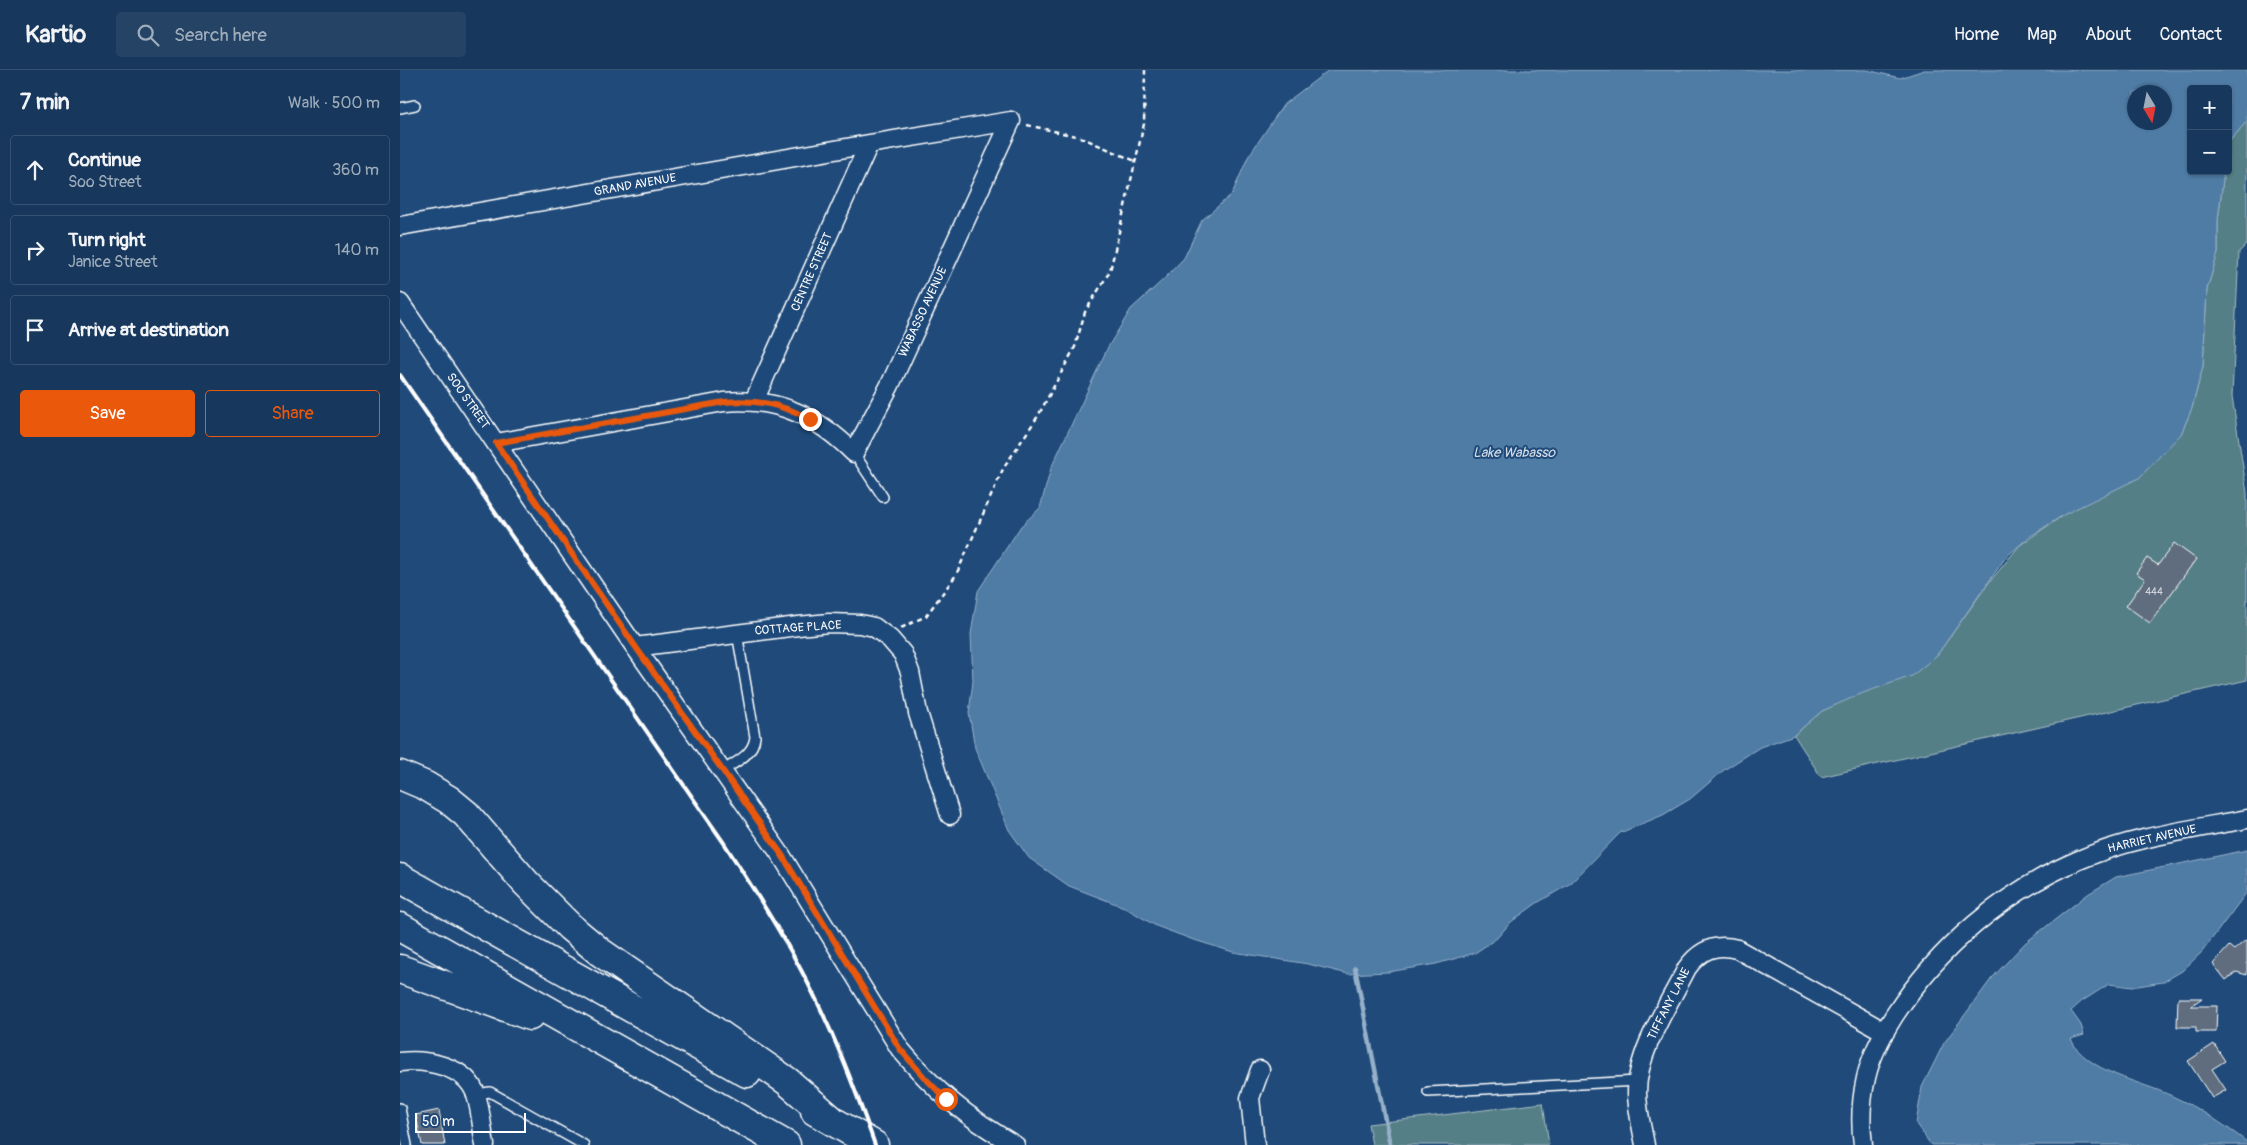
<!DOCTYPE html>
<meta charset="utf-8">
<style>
body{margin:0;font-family:Pangolin,sans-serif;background:#244365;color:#f1f3f6}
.controls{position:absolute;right:15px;top:15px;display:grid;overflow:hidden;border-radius:5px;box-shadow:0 1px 4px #0004}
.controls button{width:45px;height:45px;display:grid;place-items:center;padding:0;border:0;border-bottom:1px solid #365272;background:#17385c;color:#f1f3f6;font:25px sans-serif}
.compass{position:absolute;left:1727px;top:15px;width:45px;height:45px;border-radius:50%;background:#17385c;box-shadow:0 1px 4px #0004;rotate:170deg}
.scale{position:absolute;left:15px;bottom:12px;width:111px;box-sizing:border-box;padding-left:5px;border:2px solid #fff;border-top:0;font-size:14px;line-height:18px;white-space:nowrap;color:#fff;-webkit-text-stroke:4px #1f4a7a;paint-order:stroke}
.stop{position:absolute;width:15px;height:15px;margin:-11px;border:4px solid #ea580c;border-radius:50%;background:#fff}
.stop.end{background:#ea580c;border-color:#fff;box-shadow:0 1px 5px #0008}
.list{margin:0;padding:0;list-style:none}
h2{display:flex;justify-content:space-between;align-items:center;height:65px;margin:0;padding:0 20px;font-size:21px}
h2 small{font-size:16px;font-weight:400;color:#9eacbb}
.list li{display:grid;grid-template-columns:32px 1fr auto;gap:15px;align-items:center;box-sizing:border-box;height:70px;margin:0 10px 10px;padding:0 10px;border:1px solid #365272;border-radius:5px}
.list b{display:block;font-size:19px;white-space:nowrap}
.list p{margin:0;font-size:16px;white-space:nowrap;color:#9eacbb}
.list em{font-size:16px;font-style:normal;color:#9eacbb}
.actions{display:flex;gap:10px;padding:15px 20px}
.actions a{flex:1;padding:11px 0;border:1px solid #ea580c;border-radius:5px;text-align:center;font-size:18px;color:#ea580c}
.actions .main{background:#ea580c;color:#fff}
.icon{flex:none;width:28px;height:28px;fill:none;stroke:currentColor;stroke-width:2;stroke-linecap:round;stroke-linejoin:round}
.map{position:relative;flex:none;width:1847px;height:1075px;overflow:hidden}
header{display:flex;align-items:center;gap:30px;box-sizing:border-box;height:70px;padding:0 25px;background:#17385c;border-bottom:1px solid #365272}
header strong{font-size:24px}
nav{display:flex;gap:28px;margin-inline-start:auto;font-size:18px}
.search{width:350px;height:45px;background:#244365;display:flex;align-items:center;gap:12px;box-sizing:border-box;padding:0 18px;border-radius:5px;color:#9eacbb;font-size:19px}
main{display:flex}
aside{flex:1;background:#17385c}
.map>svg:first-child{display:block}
.green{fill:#547f87;stroke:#aabfc3}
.water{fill:#507ba5;stroke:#96b0c9;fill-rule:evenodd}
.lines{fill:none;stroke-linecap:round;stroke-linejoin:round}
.stream{stroke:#96b0c9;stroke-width:4.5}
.building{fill:#5e6d7e;stroke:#fff}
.lane-casing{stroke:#fff;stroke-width:12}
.street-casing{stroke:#fff;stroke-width:21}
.highway-casing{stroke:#fff;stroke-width:31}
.path{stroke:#fff;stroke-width:2.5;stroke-dasharray:5 4;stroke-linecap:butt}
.lane{stroke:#1f4a7a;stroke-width:9}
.street{stroke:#1f4a7a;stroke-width:18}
.highway{stroke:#1f4a7a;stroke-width:28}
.rail{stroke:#fff;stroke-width:4}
.route{stroke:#ea580c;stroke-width:6}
.labels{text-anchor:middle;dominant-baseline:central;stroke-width:4;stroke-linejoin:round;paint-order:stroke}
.number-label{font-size:10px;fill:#d7dadf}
.street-label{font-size:12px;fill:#fff;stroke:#1f4a7a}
.water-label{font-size:14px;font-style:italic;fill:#d3dee8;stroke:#1f4a7a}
</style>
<header>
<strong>Kartio</strong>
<div class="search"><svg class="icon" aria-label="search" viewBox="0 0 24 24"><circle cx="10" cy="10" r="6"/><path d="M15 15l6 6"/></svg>Search here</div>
<nav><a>Home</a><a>Map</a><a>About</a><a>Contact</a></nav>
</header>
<main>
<aside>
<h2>7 min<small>Walk · 500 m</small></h2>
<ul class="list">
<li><svg class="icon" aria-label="ahead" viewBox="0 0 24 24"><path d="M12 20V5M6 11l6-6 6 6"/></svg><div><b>Continue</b><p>Soo Street</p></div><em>360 m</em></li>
<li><svg class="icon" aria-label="right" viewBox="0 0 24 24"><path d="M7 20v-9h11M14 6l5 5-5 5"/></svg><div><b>Turn right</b><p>Janice Street</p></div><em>140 m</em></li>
<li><svg class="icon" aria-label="arrive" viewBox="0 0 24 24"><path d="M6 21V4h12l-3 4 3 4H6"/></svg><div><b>Arrive at destination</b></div></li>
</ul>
<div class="actions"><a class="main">Save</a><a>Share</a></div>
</aside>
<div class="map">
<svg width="1847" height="1075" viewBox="0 0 1847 1075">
<rect width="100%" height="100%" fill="#1f4a7a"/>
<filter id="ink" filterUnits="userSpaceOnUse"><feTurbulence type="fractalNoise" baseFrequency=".02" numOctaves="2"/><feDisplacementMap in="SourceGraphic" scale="10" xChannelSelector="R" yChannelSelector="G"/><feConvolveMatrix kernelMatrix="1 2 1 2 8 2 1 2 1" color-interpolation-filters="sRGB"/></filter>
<g filter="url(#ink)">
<path class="green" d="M1847,51V174L1839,182L1832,326L1847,423V610L1421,707L1394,665L1422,641L1537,585L1587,515L1620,475L1781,364L1792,338L1803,296L1807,219L1818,183V150L1824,101H1828V73Z
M1143,1033L1149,1075H972L968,1054Z"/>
<path class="water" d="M929,0H1467L1500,8L1524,0H1847V51L1828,73V19H1791V101H1824L1818,150V183L1807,219L1803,296L1792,338L1781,364L1739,408L1665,444L1629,467L1606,487L1537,585L1512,606L1463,623L1422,641L1394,665L1360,677L1324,700L1290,729L1263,745L1220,763L1171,813L1137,833L1111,852L1097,868L1075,883L1036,894L988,902L948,904L908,894L833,882L791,869L756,856L724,837L669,816L629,788L609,760L575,678L569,643L573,611L571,564L578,521L621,456L640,438L651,398L708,277L731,239L763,210L784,188L802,150L832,124L848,87L884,34ZM1734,22H1764V52H1734Z
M1847,780V822L1802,882L1782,901L1763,912L1732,917L1709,914L1681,932L1671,941L1681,955L1684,965L1671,969C1685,1002 1743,1012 1772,1026C1799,1038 1823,1054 1847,1072V1075H1531L1516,1054L1522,1017L1544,973L1592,908L1625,873L1688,824L1716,807Z"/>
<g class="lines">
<path class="stream" d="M955,898L990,1075"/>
</g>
<path class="building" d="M1774,473L1796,489L1750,553L1726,536L1745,509L1736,503L1747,488L1758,495Z
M1847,869V905L1836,902L1826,910L1813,894L1829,876L1834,880Z
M1778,928H1802L1791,936H1817L1816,962H1796V957H1777Z
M1814,974L1825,991L1812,999L1826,1020L1812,1028L1788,991Z
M39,1040L45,1075H22L16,1045Z"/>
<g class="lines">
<defs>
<path id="lane" d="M0,38L15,35
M454,383L483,427
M322,701C336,692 353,685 355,667L337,563
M1028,1022L1238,1011
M76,1024L90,1022L184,1075
M0,1038L7,1075"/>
<path id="street" d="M0,156L469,74L611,51
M0,233L235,577L381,785L500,979C536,1022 566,1047 615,1075
M354,331L469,74
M96,373L324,332C377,327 417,346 454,383L490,315L611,51
M235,577L398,556L429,553L460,554L474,557L490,569L503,584L510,602L518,643L550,745
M0,992C26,989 67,996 76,1025C81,1041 82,1059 85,1075
M855,1075L850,1028L860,1000
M1245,1075C1242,1058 1237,1040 1237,1022C1237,981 1269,934 1287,898C1300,880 1315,873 1337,879L1485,962
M1463,1075C1460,1052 1461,1030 1466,1008C1471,985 1482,965 1494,946C1538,878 1603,822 1679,790C1732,767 1790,760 1847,749"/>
<path id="highway" d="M0,705L26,716L49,730L66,744L126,813L170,857L200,882L387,1011L432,1050
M0,808L347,1003
M0,857L386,1075
M0,899L130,946
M415,1041L474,1075"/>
</defs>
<use href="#lane" class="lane-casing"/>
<use href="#street" class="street-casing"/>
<use href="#highway" class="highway-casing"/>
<path class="path" d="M627,55L680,67L735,91
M501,558L526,546L556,505L603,399L638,346L675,277L685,242L710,201L744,54L745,0"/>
<use href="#lane" class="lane"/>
<use href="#street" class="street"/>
<use href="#highway" class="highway"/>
<path class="rail" d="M0,305L324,773C351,815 378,856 401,900C431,955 454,1016 475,1075"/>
</g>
</g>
<g class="lines" filter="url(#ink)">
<path class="route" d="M410,349C381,334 356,329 324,332L96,373L235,576L382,785L500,979L524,1007L546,1029"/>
</g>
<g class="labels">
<g class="number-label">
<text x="1754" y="522">444</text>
</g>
<g class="street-label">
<text transform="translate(235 115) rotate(-10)">GRAND AVENUE</text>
<text transform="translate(412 202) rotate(-66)">CENTRE STREET</text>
<text transform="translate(523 242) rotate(-65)">WABASSO AVENUE</text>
<text transform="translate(68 331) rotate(55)">SOO STREET</text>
<text transform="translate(398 558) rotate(-4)">COTTAGE PLACE</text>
<text transform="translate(1752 769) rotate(-13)">HARRIET AVENUE</text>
<text transform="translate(1269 934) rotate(-63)">TIFFANY LANE</text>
</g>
<g class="water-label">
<text x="1114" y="382">Lake Wabasso</text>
</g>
</g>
</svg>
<div class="controls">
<button>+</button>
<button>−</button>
</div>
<svg class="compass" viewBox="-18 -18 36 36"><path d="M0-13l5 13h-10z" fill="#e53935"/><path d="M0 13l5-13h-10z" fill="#9eacbb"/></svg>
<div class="scale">50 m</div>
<div class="stop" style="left:546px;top:1029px"></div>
<div class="stop end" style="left:410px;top:349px"></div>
</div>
</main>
